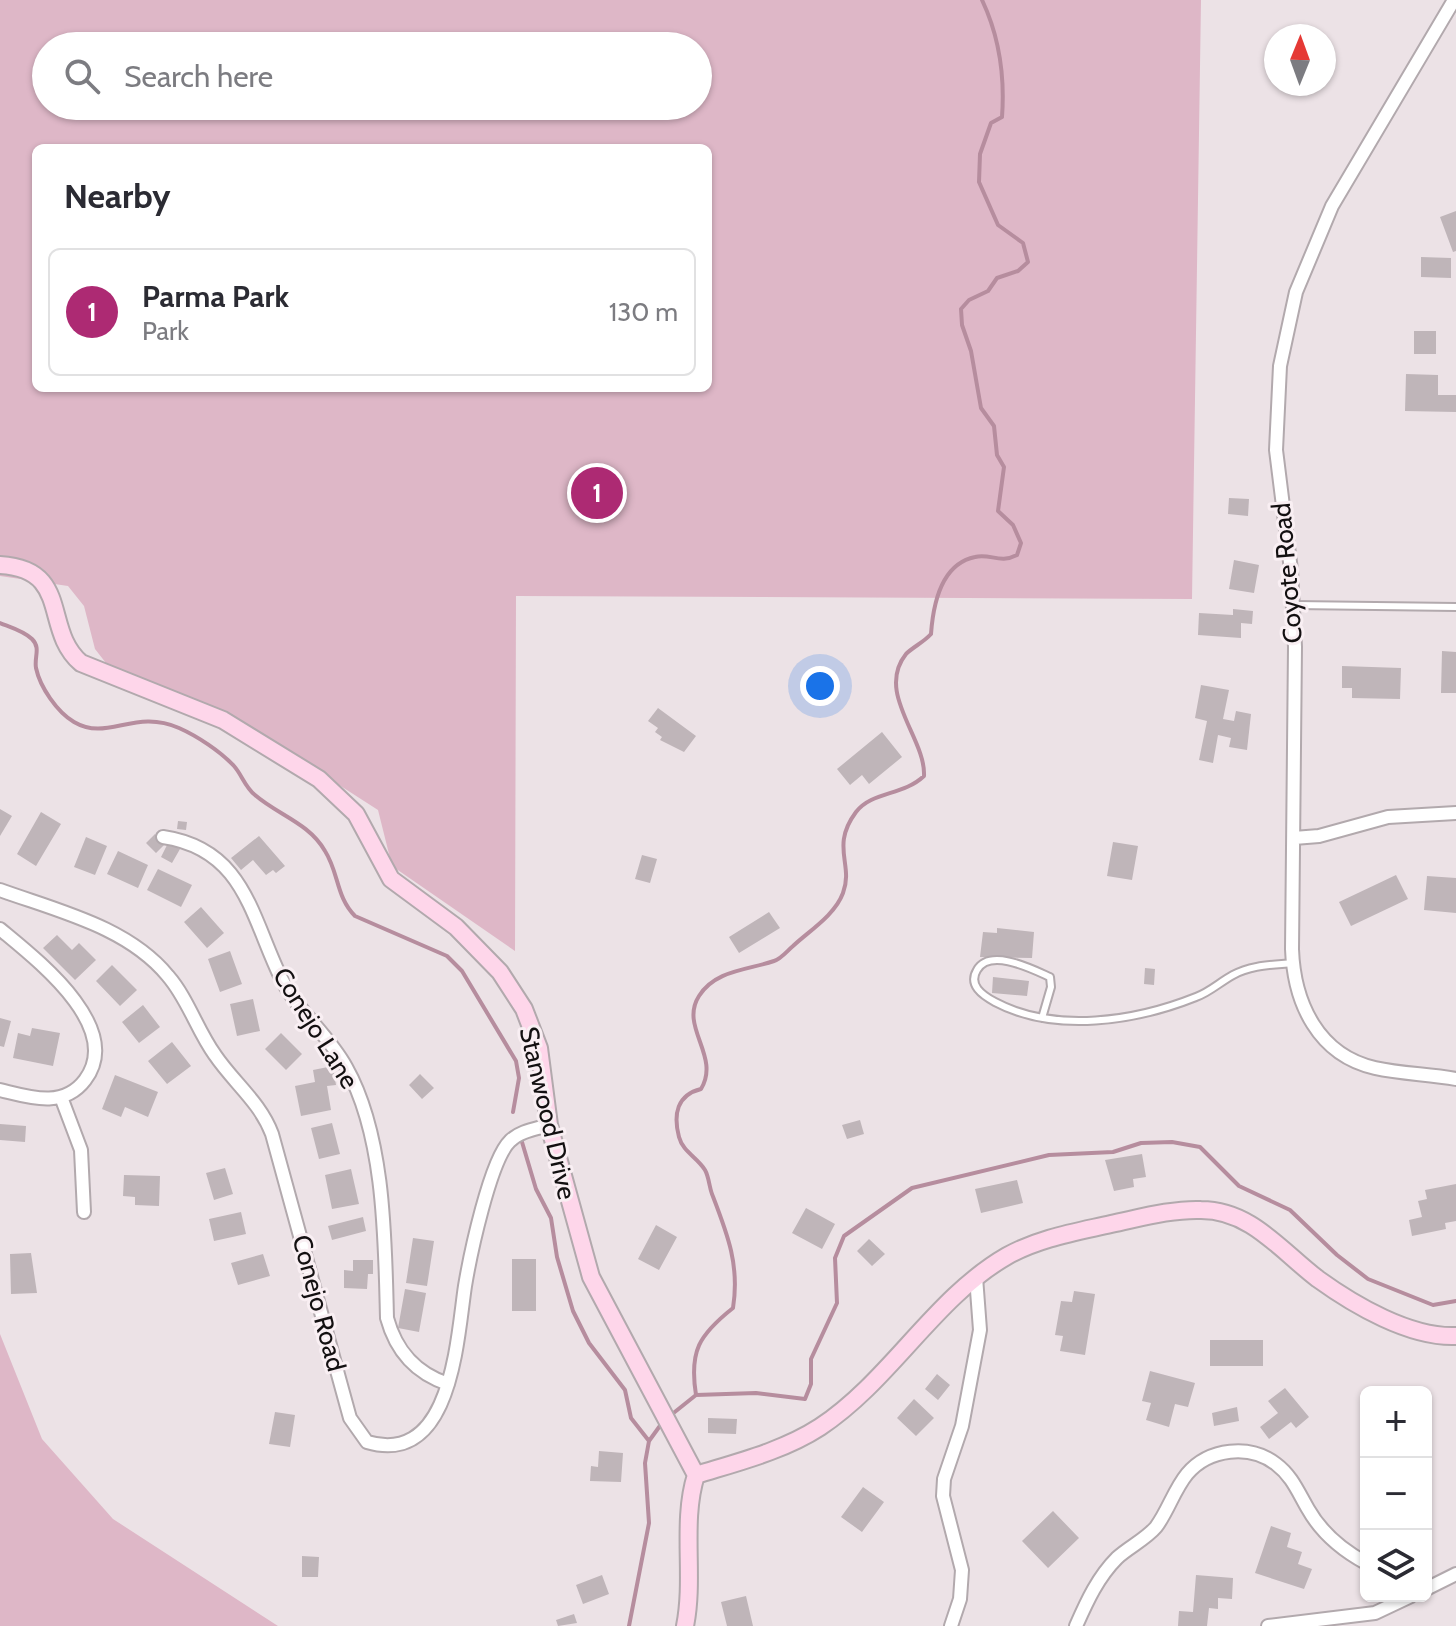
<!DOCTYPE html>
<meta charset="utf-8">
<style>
body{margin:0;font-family:Cabin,sans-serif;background:#f7f7f7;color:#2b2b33}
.controls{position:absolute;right:24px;bottom:24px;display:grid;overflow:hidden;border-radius:12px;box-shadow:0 2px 6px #0004}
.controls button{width:72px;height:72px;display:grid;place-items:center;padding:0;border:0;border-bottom:2px solid #e1e1e2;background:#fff;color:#2b2b33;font:40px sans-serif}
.compass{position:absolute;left:1264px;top:24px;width:72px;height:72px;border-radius:50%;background:#fff;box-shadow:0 2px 6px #0004;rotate:1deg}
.you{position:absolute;left:820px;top:686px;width:28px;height:28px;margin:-20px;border:6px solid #fff;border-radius:50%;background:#1a73e8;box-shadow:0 0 0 12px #1a73e833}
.badge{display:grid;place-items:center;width:52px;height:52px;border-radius:50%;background:#ad2a73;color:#fff;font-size:26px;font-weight:700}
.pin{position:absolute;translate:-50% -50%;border:4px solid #fff;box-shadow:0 2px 8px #0006}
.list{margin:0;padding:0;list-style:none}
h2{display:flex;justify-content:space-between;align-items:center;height:104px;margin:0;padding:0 32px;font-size:34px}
h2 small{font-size:26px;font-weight:400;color:#7c7c81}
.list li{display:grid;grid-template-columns:52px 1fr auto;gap:24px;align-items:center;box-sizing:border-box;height:128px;margin:0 16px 16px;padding:0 16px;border:2px solid #e1e1e2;border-radius:12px}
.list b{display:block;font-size:30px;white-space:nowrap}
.list p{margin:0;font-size:26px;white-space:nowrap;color:#7c7c81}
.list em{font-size:26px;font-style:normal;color:#7c7c81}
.icon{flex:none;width:44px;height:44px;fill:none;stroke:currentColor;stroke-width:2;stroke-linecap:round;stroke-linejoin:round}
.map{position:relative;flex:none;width:1456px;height:1626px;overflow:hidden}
.search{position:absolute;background:#fff;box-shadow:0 2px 6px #0004;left:32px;top:32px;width:680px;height:88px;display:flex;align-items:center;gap:20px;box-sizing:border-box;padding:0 28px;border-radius:44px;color:#7c7c81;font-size:30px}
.panel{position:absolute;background:#fff;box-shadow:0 2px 6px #0004;left:32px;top:144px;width:680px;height:248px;border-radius:12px}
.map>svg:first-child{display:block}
.green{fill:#deb7c7;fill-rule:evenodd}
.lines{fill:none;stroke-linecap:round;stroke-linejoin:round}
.stream{stroke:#b68d9e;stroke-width:4}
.building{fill:#bfb5b9}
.lane-casing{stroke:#b2a9ad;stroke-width:10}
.street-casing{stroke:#b2a9ad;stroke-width:16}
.secondary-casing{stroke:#b2a9ad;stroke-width:20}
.lane{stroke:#fff;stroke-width:6}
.street{stroke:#fff;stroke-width:12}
.secondary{stroke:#fed6ea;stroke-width:16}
.labels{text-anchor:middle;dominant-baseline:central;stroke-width:6;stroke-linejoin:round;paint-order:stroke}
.street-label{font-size:26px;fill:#131011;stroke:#f9eff3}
</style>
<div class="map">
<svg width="1456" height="1626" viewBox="0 0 1456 1626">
<rect width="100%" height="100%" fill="#ece2e6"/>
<path class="green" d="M0,0H1201L1192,599L516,596L515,951L392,866L378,810L266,738L113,672L95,649L84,606L68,586L0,576ZM46,46H698V106H46ZM36,148H708V388H36Z
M0,1334L42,1439L113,1519L278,1626H0Z"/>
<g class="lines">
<path class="stream" d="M0,623C10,627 24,631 32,639C41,648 34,657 36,668C40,687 57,712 74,722C108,742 134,708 179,728C197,736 220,751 234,766C242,775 245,787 255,795C278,815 309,823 325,851C339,873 336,897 355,916L447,956L462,971L516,1061L519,1078L513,1112
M522,1142L536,1189L551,1218L557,1257L573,1311L589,1343L625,1390L631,1418L649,1441L645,1463L649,1523L629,1626
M696,1395C689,1351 699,1335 733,1308C740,1265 727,1233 712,1194C709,1186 709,1177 705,1170C697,1157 683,1152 679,1137C673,1114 677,1095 701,1089C721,1056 679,1027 699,996C715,970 748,970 774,961C781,959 787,951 793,946C809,931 835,915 843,893C854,864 830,847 856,812C872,791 903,796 924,776C926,738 875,693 906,654C913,647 924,642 931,634C933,606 941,564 975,557C990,553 1000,564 1017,555L1021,543L1013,525L998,511L1004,467L997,455L994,426L981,408L971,351L962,325L961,309L969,300L988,291L997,278L1018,271L1028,262L1023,243L998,225L979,182L980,154L991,123L1002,117C1005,76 999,36 982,0
M671,1415L696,1395L756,1393L805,1399L811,1384V1359L837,1303L835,1258L844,1236L912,1188L1049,1155L1113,1152L1141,1143L1172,1142L1200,1147L1239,1186L1290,1210L1337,1255L1368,1279L1433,1305L1456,1301
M649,1441L662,1423"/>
</g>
<path class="building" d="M1456,211V251L1453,252L1440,217Z
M1421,257L1451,258V278L1421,277Z
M1414,331H1436V354H1414Z
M1406,374L1438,375V395H1456V412L1405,411Z
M1229,498L1249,499L1248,516L1228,514Z
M1234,560L1259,565L1254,593L1229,589Z
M1233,609L1253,611L1252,624L1241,623V638L1198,635L1199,613L1233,615Z
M1442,651L1456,652V693H1441Z
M1342,666L1401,668L1400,699L1352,698V688H1342Z
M1201,685L1229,690L1223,719L1234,721L1236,711L1251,714L1247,750L1229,747L1231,738L1218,735L1213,763L1199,760L1207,721L1195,718Z
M658,708L696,736L684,752L660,740L662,737L655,732L658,728L648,721Z
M882,732L902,757L869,784L862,775L850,785L837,769Z
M0,809L12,816L0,836Z
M41,812L61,824L36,866L17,854Z
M178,821L187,822L186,830L177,829Z
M155,834L165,844L156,853L146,843Z
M259,836L285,866L276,873L273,870L266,875L253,860L241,870L231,858Z
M86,837L107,846L95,875L74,867Z
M1113,842L1138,846L1132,880L1107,876Z
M168,843L180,849L172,863L161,857Z
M118,851L148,865L138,888L107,874Z
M642,855L657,859L650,883L635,879Z
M158,869L192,885L181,907L147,890Z
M1396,875L1408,899L1351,926L1339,902Z
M1427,876L1456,878V913L1424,910Z
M201,907L224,933L207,948L184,922Z
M769,912L780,928L739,953L729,937Z
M997,928L1034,932L1032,958L980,957L983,932L997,933Z
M57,935L72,950L79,943L96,960L75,980L43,948Z
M230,951L242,984L220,992L208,959Z
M112,965L137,990L120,1006L96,981Z
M1145,968L1155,969L1154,985L1144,984Z
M993,977L1029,981L1027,996L992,993Z
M253,999L260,1031L237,1036L230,1004Z
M143,1005L160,1027L139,1043L122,1022Z
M0,1018L11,1021L4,1047L0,1046Z
M32,1028L60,1033L53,1066L13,1058L18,1033L30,1036Z
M281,1033L302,1054L286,1070L265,1049Z
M172,1042L191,1066L167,1084L148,1061Z
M333,1066L336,1085L327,1086L331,1110L301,1116L295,1086L315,1082L313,1070Z
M420,1074L434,1088L422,1099L409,1085Z
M115,1075L158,1092L148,1117L125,1107L121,1117L102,1109Z
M860,1120L864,1134L847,1139L842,1125Z
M332,1123L340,1154L319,1159L311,1128Z
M0,1124L26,1126L25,1142L0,1140Z
M1142,1154L1146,1177L1133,1179L1134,1187L1114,1191L1105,1160Z
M225,1168L233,1194L214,1200L206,1173Z
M351,1169L359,1204L332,1209L325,1175Z
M124,1175L160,1176L159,1206L135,1205V1197L123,1196Z
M1017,1180L1023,1203L981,1213L975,1189Z
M1456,1184V1221L1445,1223L1446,1229L1412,1236L1409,1220L1422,1217L1418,1201L1427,1199L1425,1190Z
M806,1208L835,1224L822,1249L792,1233Z
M241,1212L246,1234L214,1241L209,1219Z
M363,1217L366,1231L332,1240L328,1226Z
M656,1225L677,1237L659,1270L638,1259Z
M413,1238L434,1241L427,1286L406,1283Z
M869,1239L885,1254L872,1266L857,1251Z
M31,1253L37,1293L11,1294L10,1254Z
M263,1254L270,1276L238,1285L231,1263Z
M512,1259H536V1311H512Z
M353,1260H373V1274H368L367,1289L344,1288V1270L353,1271Z
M405,1289L426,1293L419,1332L398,1328Z
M1074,1291L1095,1294L1085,1355L1060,1351L1063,1336L1055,1335L1061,1301L1072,1302Z
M1210,1340H1263V1366H1210Z
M1150,1371L1195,1383L1188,1407L1175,1404L1169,1427L1146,1420L1151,1403L1142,1401Z
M937,1374L950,1385L938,1400L925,1389Z
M1285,1388L1309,1417L1296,1428L1291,1422L1269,1439L1260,1427L1278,1413L1268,1401Z
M914,1399L934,1418L916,1436L897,1418Z
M1237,1407L1239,1421L1214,1426L1212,1413Z
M275,1412L295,1415L290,1447L269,1444Z
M708,1418L737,1419L736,1434L708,1433Z
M599,1451L623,1453L621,1482L590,1481L591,1466L598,1467Z
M863,1487L884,1502L862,1532L841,1517Z
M1053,1511L1079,1538L1048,1568L1022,1541Z
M1271,1526L1291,1533L1287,1547L1302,1552L1298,1564L1312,1569L1304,1589L1255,1573Z
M302,1556L319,1557L318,1577H302Z
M602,1575L609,1594L583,1604L576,1585Z
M1196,1575L1233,1578L1232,1599L1218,1598V1609L1209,1608L1207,1626H1178L1179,1611L1193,1612Z
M746,1596L753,1626H727L721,1602Z
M574,1614L577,1623L558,1626L556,1620Z"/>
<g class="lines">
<defs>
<path id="lane" d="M1294,605L1456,607
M1042,1018L1051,987L1050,977C1034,970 990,947 977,970C968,985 982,995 995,1002C1055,1034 1136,1021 1196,997C1210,992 1220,982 1233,975C1251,965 1272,965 1292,963"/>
<path id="street" d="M1454,0L1332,206L1296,292L1280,366L1276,450L1291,570L1295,647L1292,949C1294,1003 1318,1055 1375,1068C1402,1074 1429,1074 1456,1079
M163,837C244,849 251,916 281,978C298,1012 328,1034 346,1067C385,1136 385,1241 387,1318C396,1351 415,1373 448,1384
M1294,838L1319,836L1388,817L1456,813
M0,890C58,911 128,927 168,976C188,999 197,1030 215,1055C234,1083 260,1102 272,1134L350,1418L367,1442C452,1467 457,1339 465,1286C470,1256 490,1160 510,1141C520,1131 536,1129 549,1125
M0,929C36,959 125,1027 85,1080C63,1109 29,1097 0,1090
M61,1097L81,1150L84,1212
M1426,1589L1456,1574
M951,1626L960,1599L962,1570L943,1496L944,1479L962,1426L980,1330L976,1277
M1076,1626C1087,1601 1098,1577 1117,1558C1129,1547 1146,1539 1156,1527C1168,1511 1174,1490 1187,1474C1209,1448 1250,1444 1276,1464C1292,1476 1298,1492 1308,1509C1321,1532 1342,1550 1366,1563
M1268,1626L1375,1613L1411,1596"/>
<path id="secondary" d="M0,565C72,569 42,630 81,663L223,720L319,779L356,814L391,879L456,927L500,972L524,1009L539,1048L549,1125L591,1277L696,1475
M696,1475C738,1462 783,1451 820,1427C891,1380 934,1298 1007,1256C1039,1238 1076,1232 1111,1224C1140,1218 1171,1209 1201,1210C1251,1210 1281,1251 1318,1279C1354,1305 1410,1338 1456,1336
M685,1626C695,1577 681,1522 696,1475"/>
</defs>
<use href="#lane" class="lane-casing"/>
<use href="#street" class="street-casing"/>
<use href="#secondary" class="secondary-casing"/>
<use href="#lane" class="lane"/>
<use href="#street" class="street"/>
<use href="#secondary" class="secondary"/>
</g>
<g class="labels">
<g class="street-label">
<text transform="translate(1287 573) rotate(-95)">Coyote Road</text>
<text transform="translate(316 1028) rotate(58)">Conejo Lane</text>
<text transform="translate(548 1113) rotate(77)">Stanwood Drive</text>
<text transform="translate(319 1303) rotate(75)">Conejo Road</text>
</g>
</g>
</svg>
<div class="controls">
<button>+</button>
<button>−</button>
<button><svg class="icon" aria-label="layers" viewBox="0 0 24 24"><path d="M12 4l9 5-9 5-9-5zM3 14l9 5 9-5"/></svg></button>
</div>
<svg class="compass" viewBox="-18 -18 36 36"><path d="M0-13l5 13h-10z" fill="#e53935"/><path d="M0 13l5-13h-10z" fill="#7c7c81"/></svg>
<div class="you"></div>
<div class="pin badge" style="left:597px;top:493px">1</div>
<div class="search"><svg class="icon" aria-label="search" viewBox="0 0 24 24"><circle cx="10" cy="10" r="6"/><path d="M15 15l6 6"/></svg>Search here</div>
<section class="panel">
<h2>Nearby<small></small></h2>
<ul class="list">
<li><span class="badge">1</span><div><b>Parma Park</b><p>Park</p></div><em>130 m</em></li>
</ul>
</section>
</div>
